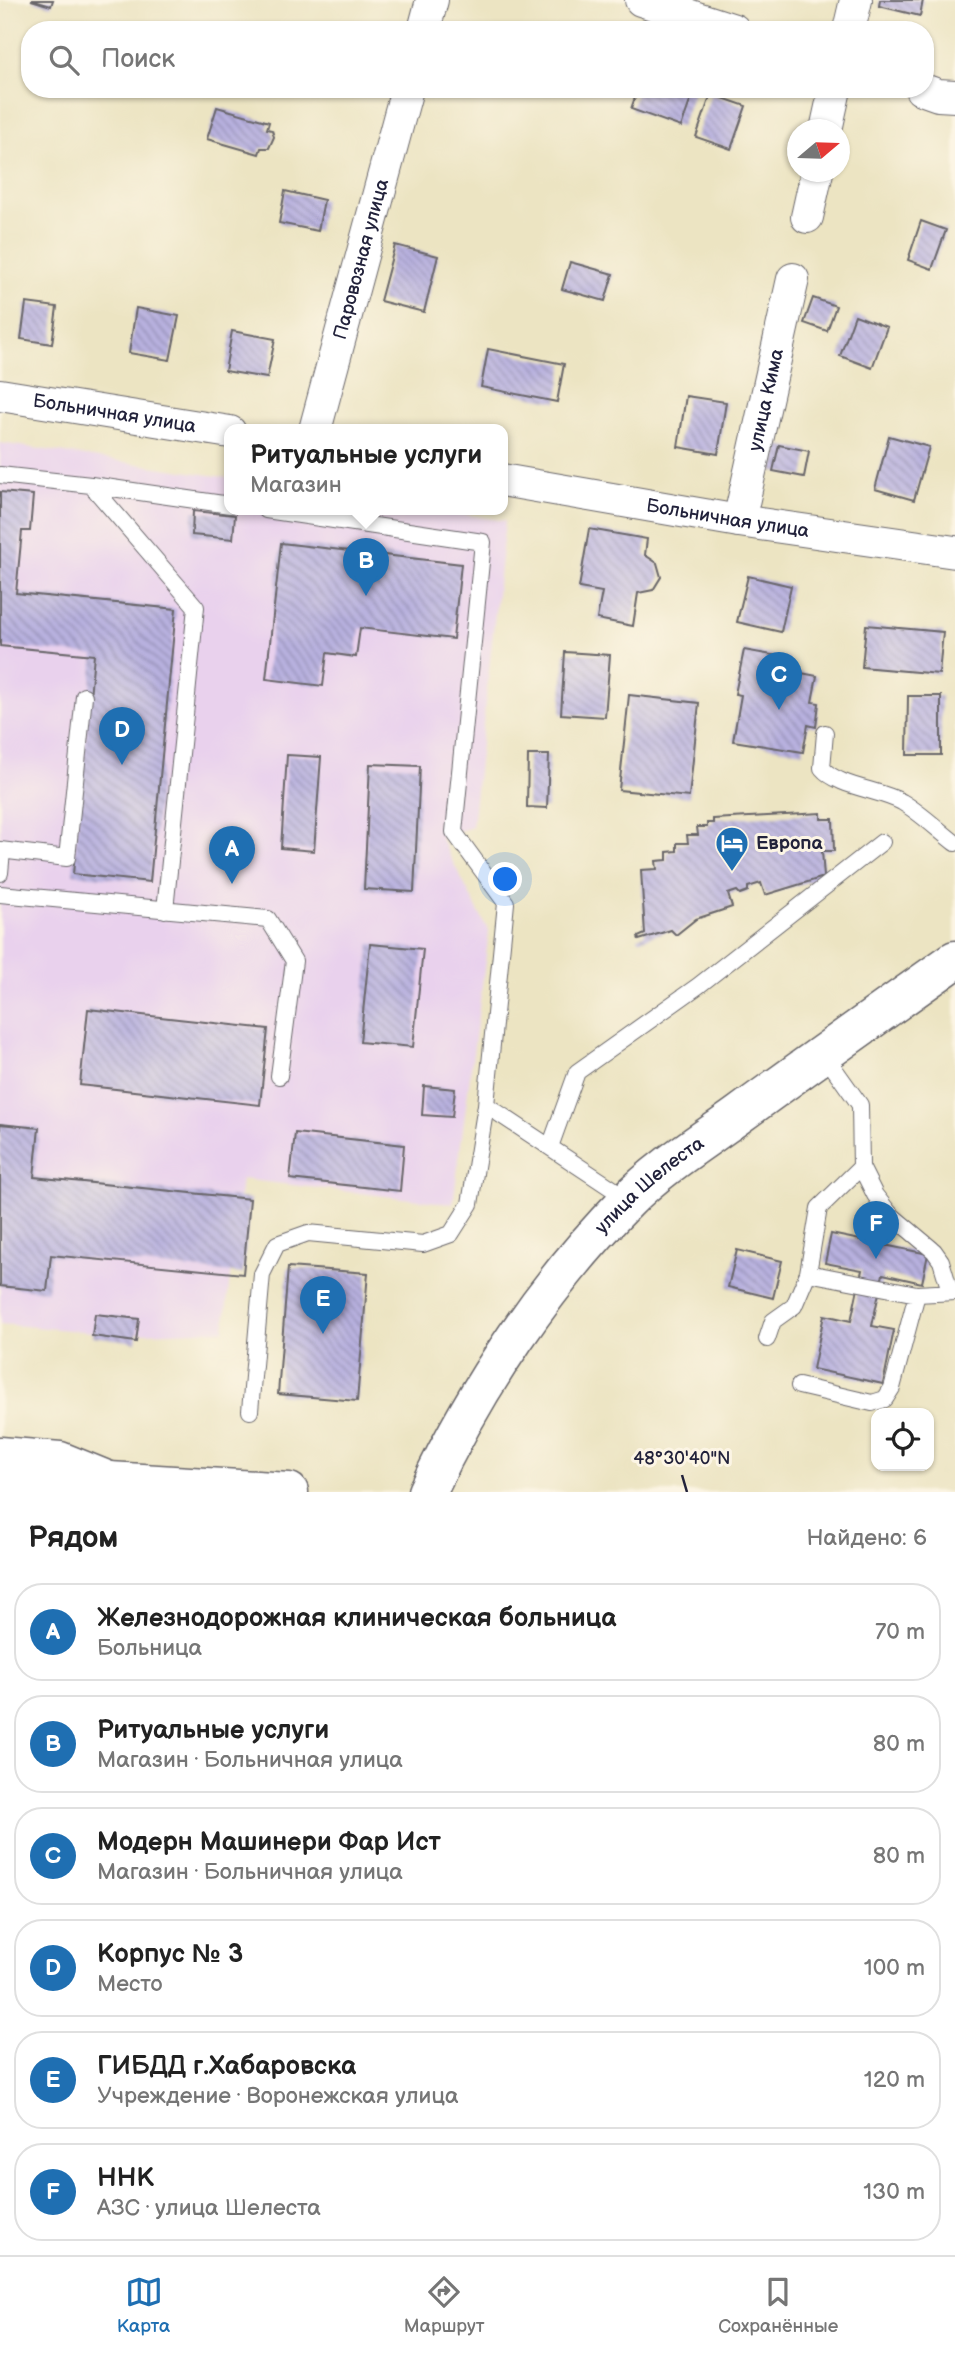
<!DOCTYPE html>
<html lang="ru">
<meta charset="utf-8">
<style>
body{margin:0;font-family:"Balsamiq Sans",sans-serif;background:#f6f6f6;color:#222}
.controls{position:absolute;right:21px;bottom:21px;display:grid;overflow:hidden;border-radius:14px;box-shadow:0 2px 5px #0004}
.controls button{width:63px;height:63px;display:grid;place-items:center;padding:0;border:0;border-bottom:2px solid #e0e0e0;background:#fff;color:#222;font:35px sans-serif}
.compass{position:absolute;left:787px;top:119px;width:63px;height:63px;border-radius:50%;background:#fff;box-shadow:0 2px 5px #0004;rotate:71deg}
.you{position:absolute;left:506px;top:880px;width:24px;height:24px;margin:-18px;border:5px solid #fff;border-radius:50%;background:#1a73e8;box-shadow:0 0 0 10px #1a73e833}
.badge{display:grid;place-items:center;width:46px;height:46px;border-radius:50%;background:#1f6fb2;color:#fff;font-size:23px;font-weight:700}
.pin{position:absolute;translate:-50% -58px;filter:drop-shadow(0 2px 4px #0008)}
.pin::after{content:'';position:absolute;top:37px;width:24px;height:21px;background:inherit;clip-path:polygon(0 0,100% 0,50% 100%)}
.popup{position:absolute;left:224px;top:424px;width:284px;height:91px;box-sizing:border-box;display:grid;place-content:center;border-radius:14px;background:#fff;filter:drop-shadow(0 2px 5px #0005);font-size:23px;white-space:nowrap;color:#767676}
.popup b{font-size:26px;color:#222}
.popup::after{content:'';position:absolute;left:50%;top:100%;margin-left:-14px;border:14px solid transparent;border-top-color:#fff}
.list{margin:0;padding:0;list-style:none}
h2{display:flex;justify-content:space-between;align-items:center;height:91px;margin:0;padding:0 28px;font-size:30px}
h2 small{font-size:23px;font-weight:400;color:#767676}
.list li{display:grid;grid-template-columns:46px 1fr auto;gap:21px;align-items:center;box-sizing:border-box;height:98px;margin:0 14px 14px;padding:0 14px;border:2px solid #e0e0e0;border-radius:28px}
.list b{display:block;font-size:26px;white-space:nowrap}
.list p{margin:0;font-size:23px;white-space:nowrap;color:#767676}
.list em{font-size:23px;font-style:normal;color:#767676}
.icon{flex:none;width:38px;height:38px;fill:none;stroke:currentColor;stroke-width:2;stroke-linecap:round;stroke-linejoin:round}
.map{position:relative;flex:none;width:955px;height:1492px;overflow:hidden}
.search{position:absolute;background:#fff;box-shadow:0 2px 5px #0004;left:21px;right:21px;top:21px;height:77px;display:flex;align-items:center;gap:18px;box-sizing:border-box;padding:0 24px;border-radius:28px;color:#767676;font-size:26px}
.sheet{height:763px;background:#fff}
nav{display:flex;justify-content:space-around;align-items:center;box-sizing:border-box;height:98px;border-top:2px solid #e0e0e0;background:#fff;font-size:19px;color:#767676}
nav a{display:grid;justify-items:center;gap:4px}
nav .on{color:#1f6fb2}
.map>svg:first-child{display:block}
.built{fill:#e9d1ed}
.building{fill:url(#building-back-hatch)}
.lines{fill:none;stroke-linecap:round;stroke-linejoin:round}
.service-casing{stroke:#69666a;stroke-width:18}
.minor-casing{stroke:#69666a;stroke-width:34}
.primary-casing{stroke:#69666a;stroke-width:41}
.service{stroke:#fff;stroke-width:16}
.minor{stroke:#fff;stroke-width:32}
.primary{stroke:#fff;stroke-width:38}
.ticks{fill:none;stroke:#22223b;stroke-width:2.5}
.labels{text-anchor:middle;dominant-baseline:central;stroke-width:6;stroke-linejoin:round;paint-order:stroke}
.street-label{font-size:19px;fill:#22223b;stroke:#fcf5e5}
.poi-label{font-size:19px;font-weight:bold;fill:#22223b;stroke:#fcf5e5;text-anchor:start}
.ticks-label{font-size:18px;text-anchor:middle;fill:#22223b;stroke:#fcf5e5;stroke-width:6;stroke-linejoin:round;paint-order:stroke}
</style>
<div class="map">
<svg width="955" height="1492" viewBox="0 0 955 1492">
<defs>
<pattern id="building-back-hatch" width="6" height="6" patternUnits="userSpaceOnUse" patternTransform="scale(1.75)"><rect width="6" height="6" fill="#b8b1df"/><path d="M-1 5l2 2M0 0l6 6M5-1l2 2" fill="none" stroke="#9590b6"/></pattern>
</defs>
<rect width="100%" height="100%" fill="#fcf5e5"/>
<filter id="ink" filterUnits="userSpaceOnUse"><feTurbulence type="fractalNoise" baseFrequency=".0143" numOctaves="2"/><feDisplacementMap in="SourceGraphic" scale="14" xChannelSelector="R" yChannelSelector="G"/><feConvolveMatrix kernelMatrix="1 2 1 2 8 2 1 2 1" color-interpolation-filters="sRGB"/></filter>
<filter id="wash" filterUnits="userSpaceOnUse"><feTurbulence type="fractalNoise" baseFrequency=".00686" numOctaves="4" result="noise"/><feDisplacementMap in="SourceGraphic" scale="28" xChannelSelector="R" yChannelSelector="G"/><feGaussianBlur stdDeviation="1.57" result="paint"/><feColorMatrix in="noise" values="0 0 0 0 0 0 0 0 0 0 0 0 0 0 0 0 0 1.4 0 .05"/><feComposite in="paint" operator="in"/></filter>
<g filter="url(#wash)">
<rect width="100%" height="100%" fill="#ece4c2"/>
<path class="built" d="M0,443L229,478L230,510H438L505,521L472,827L440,837L489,932L453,1204L241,1179L224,1330L115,1334L0,1324Z"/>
<g id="blocks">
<path class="building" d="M31,0H53L51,6Z
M880,0H923L920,16L879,6Z
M489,89H513L511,97Z
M638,89L694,90L681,127L631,109Z
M711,94L746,106L731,149L696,137Z
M217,107L269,122L267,129L272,130L274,137L269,148H261L259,154L207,139Z
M285,191L324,200L318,231L279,223Z
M921,221L946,230L932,269L908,260Z
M395,245L438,256L424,312L380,301Z
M570,262L613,274L605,301L562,289Z
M813,298L836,306L827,331L804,323Z
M26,303L57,307L52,344L21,339Z
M136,308L179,316L170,360L129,353Z
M855,315L887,327L872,368L840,356Z
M232,331L275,339L267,378L225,371Z
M488,349L564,364L557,402L481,387Z
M686,396L726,402L718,454L678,447Z
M889,436L929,447L914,500L875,489Z
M779,445L809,451L804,477L773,471Z
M0,492L33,495L30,531H22L16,593L176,609L150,882L73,874L94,655L0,646Z
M193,511L235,515L233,539L192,535Z
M589,529L647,539L645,555L657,563L661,577L653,590L638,593L633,626L597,619L602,592L579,588Z
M281,543L461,564L453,639L360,628L356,657L327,653L323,686L266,679Z
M748,576L791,586L781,632L737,622Z
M866,625L943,632L939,674L862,667Z
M744,650L789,658L786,670L817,676L812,702L819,703L816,727L808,725L803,752L733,741L741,695L735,694Z
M565,652L610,655L605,717L561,714Z
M629,695L699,703L689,797L619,790Z
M908,696H941V755H907Z
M287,755L321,757L314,851L281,848Z
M528,755H549L547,808L527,807Z
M370,764L420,766L414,892L364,889Z
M821,813V819H833L834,851H822L824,877L765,895L761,883L748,887V891L740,894L737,891L728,894L732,907L696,919L676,935L671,930L639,940L638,937L645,934L641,870L657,869L656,861L667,860V852L677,851V843H688L687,835H698L697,827H707V823H713V819Z
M370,944L423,949L413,1047L360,1042Z
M88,1009L268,1029L260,1105L80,1085Z
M424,1086L455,1089L452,1117L422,1115Z
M0,1124L39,1128L34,1177L250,1199L243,1274L51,1255L47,1291L0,1286Z
M295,1133L404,1145L400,1191L290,1179Z
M831,1234L928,1254L922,1283L883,1274L872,1326L894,1330L883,1384L813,1369L824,1315L851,1321L862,1270L825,1263Z
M737,1250L782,1261L773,1298L728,1287Z
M288,1267L368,1273L357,1401L278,1394Z
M95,1314L139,1319L136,1342L92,1336Z"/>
</g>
</g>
<g filter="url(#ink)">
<use href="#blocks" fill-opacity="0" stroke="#69666a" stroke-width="2"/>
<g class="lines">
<defs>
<path id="service" d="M0,475L91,485L196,607L165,910
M91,485L230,505
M266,510L483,542L454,832L506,903L486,1105L628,1199
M825,733L822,768C838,787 878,789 902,802C921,813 938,830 955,843
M0,850L67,858L84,696
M0,873L2,851
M0,894L268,919L294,961L279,1076
M823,1053L860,1105L861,1167L875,1195L890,1214L934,1251L941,1261L950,1291
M550,1147L577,1072L698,986L882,842
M861,1167L819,1208L808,1273L917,1294L955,1292
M767,1339L773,1321L794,1306L808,1273
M799,1386L872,1403L885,1399L892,1388L917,1294
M250,1411L262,1274L277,1244L308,1233L423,1244L451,1234L470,1204L486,1105"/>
<g id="minor">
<path d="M641,0L734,30"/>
<path d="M424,30L432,0"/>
<path d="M849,30L856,0"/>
<path d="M921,89L938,95L955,96"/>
<path d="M826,130L835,89"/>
<path d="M807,217L817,172"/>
<path id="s1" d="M0,395L230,432"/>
<path id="s2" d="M315,430L407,89"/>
<path id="s3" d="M502,480L739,521L955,552"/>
<path id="s4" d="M739,521L793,279"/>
</g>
<g id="primary">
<path d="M0,1456L60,1461L109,1481"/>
<path d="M0,1490L64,1491L109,1481L289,1492"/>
<path id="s5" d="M427,1492C476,1387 546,1283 627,1201C659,1168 703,1141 740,1114C811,1062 883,1011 955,960"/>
</g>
</defs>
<use href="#service" class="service-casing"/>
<use href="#minor" class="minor-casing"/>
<use href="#primary" class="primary-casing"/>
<use href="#service" class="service"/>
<use href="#minor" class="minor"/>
<use href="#primary" class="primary"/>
</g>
</g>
<path class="ticks" d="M682,1475L687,1492"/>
<defs>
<symbol id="hotel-pin" viewBox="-11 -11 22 30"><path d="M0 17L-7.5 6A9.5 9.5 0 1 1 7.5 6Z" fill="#1f6fb2" stroke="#fcf5e5"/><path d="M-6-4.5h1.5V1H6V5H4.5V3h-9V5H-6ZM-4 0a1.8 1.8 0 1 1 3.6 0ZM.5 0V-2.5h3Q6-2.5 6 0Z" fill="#fff"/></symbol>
</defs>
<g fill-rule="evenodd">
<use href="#hotel-pin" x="713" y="824" width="38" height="52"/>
</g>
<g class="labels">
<g class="street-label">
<text stroke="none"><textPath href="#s2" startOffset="177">Паровозная улица</textPath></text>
<text stroke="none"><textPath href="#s4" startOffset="124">улица Кима</textPath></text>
<text stroke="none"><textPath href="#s1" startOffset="116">Больничная улица</textPath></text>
<text stroke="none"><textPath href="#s3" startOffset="229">Больничная улица</textPath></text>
<text stroke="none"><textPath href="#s5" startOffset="382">улица Шелеста</textPath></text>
</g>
<g class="poi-label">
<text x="756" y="843">Европа</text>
</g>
</g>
<g class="ticks-label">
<text x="682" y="1464">48°30'40"N</text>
</g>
</svg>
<div class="controls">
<button><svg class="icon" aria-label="locate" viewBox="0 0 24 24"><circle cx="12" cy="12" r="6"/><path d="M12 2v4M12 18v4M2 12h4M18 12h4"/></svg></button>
</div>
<svg class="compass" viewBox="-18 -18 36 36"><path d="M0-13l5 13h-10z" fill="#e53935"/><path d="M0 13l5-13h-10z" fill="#767676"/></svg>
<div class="you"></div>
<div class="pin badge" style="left:232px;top:884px">A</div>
<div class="pin badge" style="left:366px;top:596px">B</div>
<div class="popup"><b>Ритуальные услуги</b>Магазин</div>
<div class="pin badge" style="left:779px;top:710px">C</div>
<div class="pin badge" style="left:122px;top:765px">D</div>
<div class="pin badge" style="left:323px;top:1334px">E</div>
<div class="pin badge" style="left:876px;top:1259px">F</div>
<div class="search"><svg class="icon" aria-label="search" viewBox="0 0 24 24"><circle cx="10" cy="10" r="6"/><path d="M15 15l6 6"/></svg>Поиск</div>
</div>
<section class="sheet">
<h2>Рядом<small>Найдено: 6</small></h2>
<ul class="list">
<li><span class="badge">A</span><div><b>Железнодорожная клиническая больница</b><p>Больница</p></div><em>70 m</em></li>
<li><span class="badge">B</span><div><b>Ритуальные услуги</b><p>Магазин · Больничная улица</p></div><em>80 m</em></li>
<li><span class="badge">C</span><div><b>Модерн Машинери Фар Ист</b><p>Магазин · Больничная улица</p></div><em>80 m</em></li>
<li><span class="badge">D</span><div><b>Корпус № 3</b><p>Место</p></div><em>100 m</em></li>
<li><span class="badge">E</span><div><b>ГИБДД г.Хабаровска</b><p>Учреждение · Воронежская улица</p></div><em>120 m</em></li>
<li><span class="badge">F</span><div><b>ННК</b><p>АЗС · улица Шелеста</p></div><em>130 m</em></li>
</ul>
</section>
<nav>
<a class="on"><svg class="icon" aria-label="map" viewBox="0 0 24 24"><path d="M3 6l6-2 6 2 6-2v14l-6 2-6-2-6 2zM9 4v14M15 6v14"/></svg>Карта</a>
<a><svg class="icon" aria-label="directions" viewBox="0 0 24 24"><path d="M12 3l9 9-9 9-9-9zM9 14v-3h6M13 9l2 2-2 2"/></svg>Маршрут</a>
<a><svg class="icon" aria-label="saved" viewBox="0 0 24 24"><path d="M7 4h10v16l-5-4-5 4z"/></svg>Сохранённые</a>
</nav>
